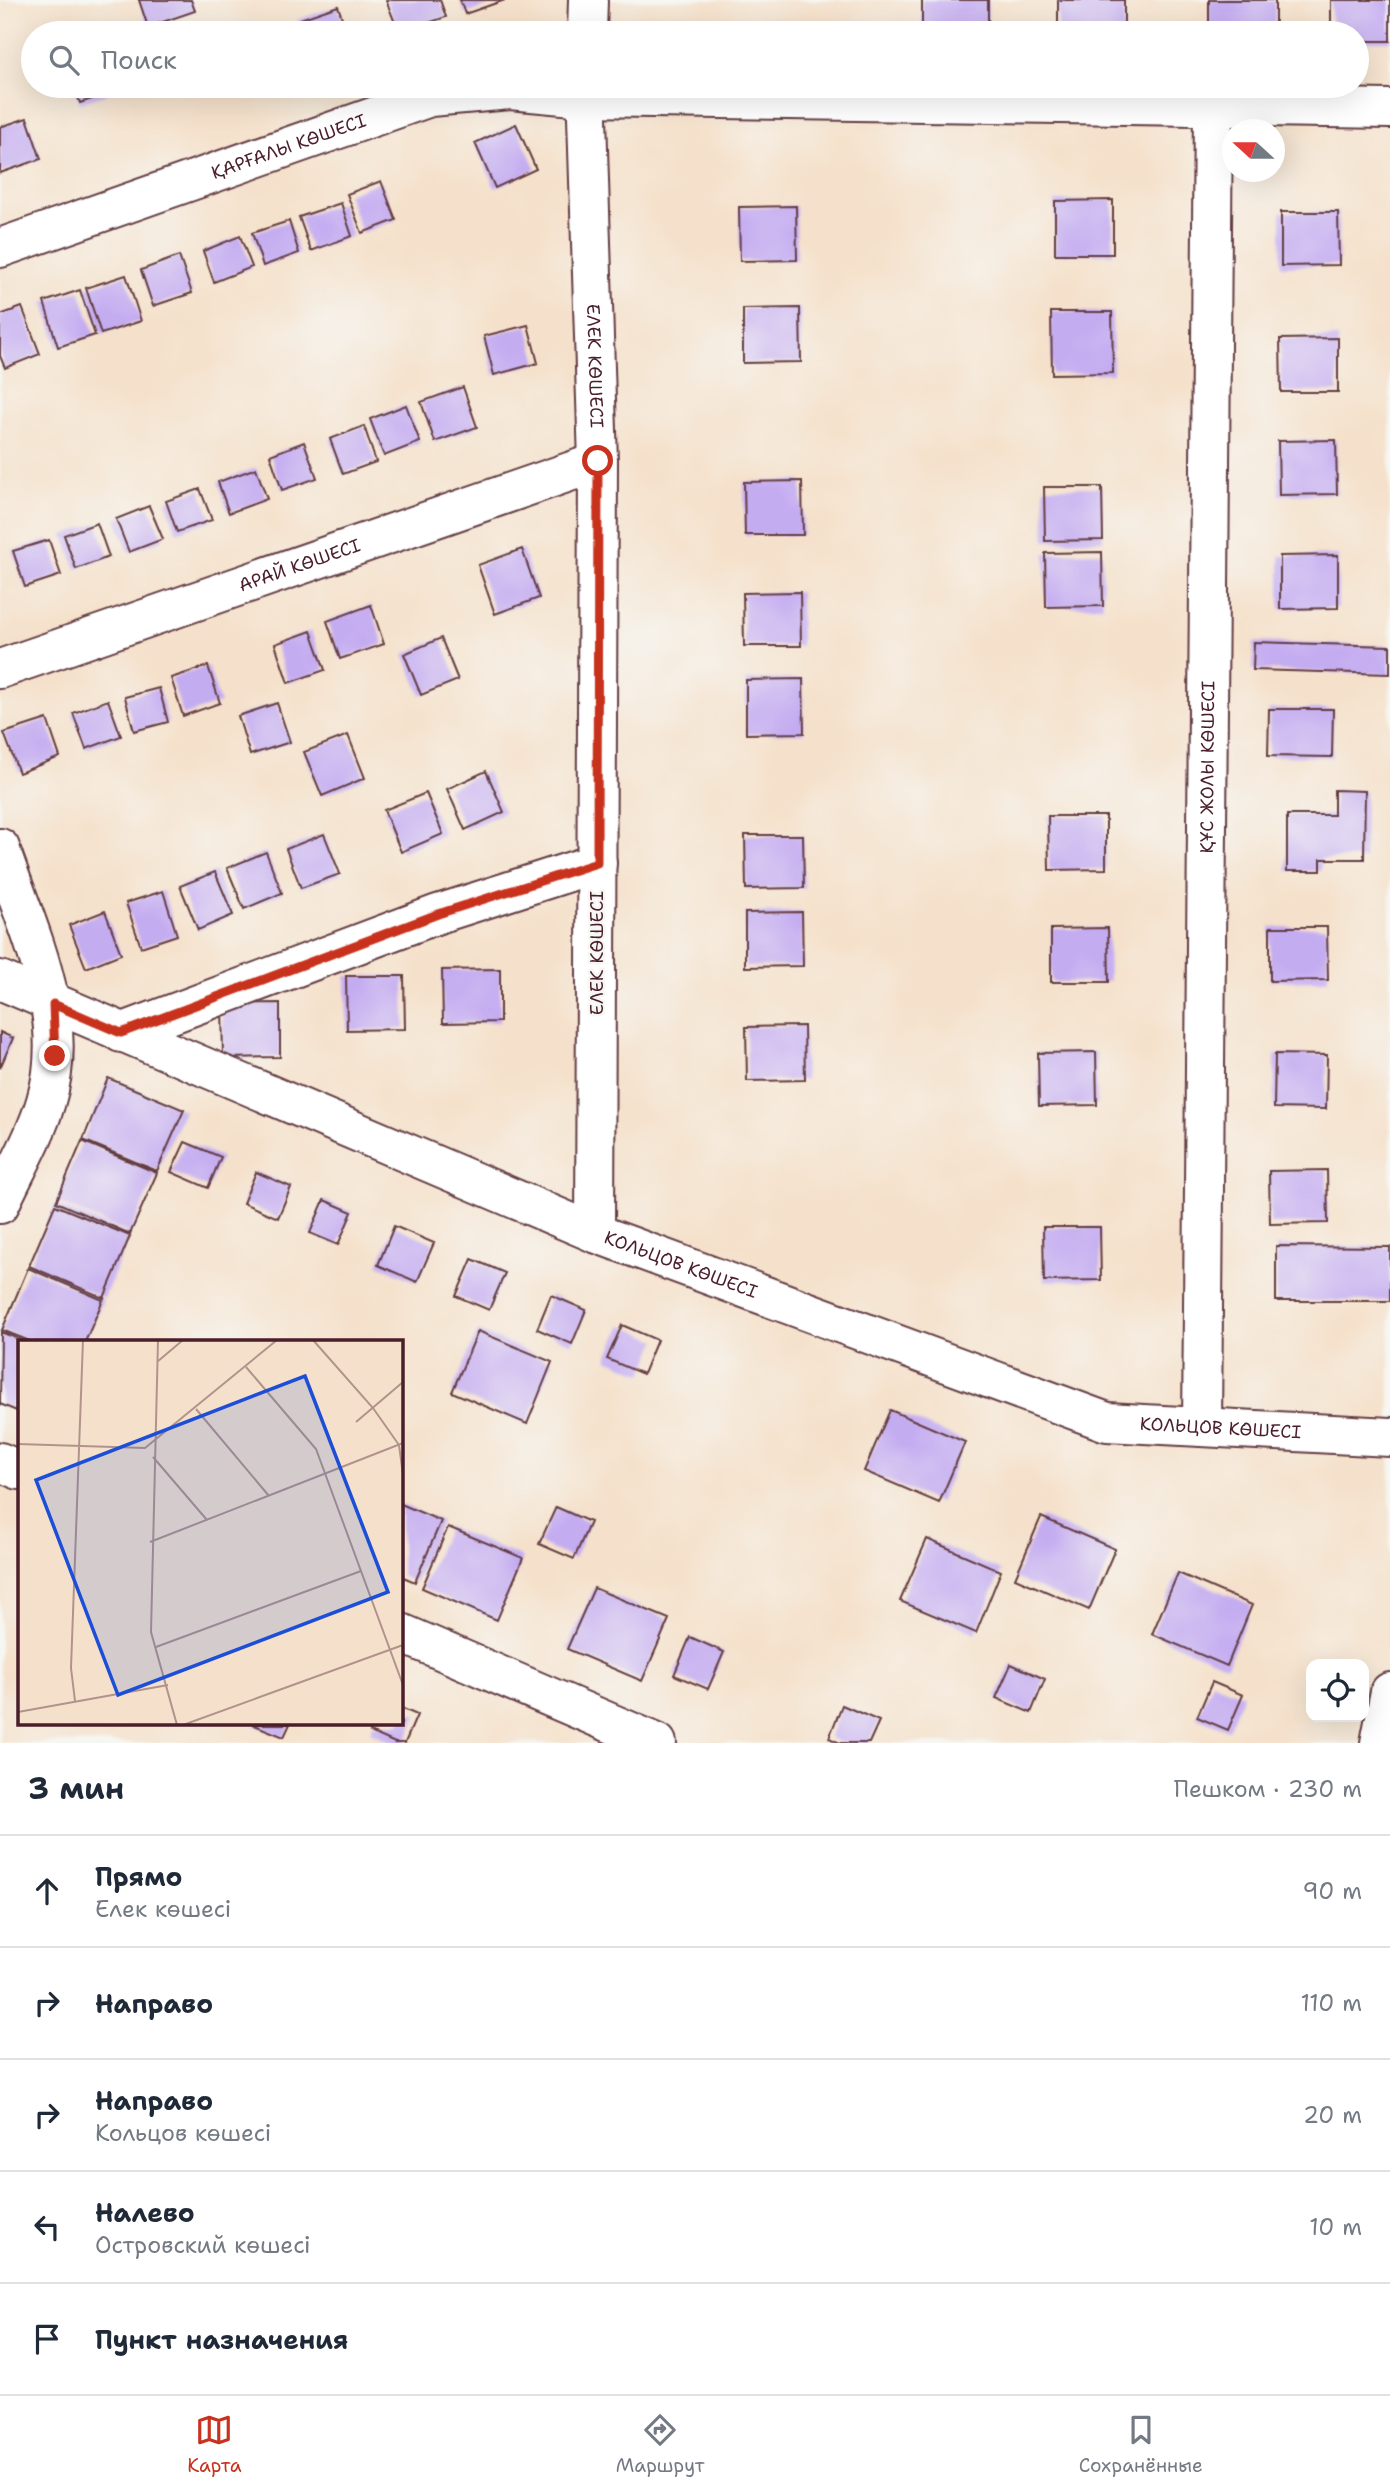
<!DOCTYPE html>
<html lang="ru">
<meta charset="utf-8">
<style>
body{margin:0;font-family:"Shantell Sans",sans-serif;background:#f6f6f7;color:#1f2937}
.controls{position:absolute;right:21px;bottom:21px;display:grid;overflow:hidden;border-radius:14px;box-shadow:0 7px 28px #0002}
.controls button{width:63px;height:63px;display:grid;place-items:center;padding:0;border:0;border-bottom:2px solid #e0e1e3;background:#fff;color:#1f2937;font:35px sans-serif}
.compass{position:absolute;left:1222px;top:119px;width:63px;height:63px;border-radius:50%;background:#fff;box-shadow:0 7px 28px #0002;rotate:291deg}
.stop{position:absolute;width:21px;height:21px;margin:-16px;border:5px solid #c8321e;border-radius:50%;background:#fff}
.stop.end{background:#c8321e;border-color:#fff;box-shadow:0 2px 7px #0008}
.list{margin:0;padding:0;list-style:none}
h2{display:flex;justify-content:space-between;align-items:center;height:91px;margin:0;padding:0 28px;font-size:30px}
h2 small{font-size:23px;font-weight:400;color:#747a83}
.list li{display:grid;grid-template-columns:46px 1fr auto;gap:21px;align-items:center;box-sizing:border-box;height:112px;padding:0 28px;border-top:2px solid #e0e1e3}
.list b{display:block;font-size:26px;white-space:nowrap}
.list p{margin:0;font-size:23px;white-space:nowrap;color:#747a83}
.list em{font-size:23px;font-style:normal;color:#747a83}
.icon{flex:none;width:38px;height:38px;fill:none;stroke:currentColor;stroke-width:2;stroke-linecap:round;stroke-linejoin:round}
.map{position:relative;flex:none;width:1390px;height:1743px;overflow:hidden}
.search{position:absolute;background:#fff;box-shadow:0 7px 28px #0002;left:21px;right:21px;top:21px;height:77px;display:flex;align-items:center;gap:18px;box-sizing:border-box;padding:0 24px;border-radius:38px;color:#747a83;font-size:26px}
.sheet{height:651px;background:#fff}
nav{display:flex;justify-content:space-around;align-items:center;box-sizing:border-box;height:98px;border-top:2px solid #e0e1e3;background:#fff;font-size:19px;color:#747a83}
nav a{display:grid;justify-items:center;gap:4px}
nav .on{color:#c8321e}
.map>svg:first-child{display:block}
.building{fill:#c4acf1}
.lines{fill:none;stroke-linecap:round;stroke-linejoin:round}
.minor-casing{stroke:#643c43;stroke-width:42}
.minor{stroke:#fff;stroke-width:38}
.route{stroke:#c8321e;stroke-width:9}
.labels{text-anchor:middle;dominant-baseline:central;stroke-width:5;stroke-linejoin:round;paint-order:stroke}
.street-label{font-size:18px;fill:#4a1f2b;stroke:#f6f6f2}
.inset-road{fill:none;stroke:#b1938b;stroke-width:2}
.view{fill:#1d4ed8;fill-opacity:0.15;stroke:#1d4ed8;stroke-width:3.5}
.inset-edge{fill:none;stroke:#4a1f2b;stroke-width:3.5}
</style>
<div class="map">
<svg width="1390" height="1743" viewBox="0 0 1390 1743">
<rect width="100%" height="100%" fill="#f6f6f2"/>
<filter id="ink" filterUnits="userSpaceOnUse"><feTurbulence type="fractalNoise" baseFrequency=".0143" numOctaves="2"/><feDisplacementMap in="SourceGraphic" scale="14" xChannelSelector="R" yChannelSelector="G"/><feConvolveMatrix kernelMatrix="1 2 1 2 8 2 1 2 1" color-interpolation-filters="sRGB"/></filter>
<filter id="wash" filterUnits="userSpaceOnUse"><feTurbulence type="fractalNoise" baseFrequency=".00686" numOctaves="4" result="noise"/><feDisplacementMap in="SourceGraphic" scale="28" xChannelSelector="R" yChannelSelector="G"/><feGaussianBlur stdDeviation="1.57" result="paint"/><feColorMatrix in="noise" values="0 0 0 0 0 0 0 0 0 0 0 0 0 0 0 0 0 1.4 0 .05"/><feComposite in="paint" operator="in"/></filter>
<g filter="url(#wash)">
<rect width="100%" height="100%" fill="#f5e1cb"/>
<g id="blocks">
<path class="building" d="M139,0H191L195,11L148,27Z
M386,0H440L446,17L399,33Z
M460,0H505L465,14Z
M922,0H988V27L922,28Z
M1058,0H1124V33H1058Z
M1209,0H1275V33H1209Z
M1331,0H1390V41H1357V33H1331Z
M338,6L347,33H302L297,20Z
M74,86H122V89L80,103Z
M27,118L41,159L0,173V127Z
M516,124L536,169L495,188L475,143Z
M381,181L396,220L362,233L347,194Z
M1113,200V254H1055V201Z
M341,203L352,236L311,251L299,217Z
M796,206L797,260L740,261L739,207Z
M1281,212H1338L1339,265L1281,266Z
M289,221L299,253L263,266L252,233Z
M240,236L252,267L214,282L203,251Z
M179,256L192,293L153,306L141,270Z
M126,275L141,321L101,334L86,288Z
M80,290L95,335L58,347L44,302Z
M22,307L40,354L5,368L0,356V315Z
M800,308L801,362L743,363V309Z
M1051,312H1112L1113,373L1052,374Z
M528,325L538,363L494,375L484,336Z
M1338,338V392H1281L1280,339Z
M463,387L477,427L435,442L421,402Z
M406,405L420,442L384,456L370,419Z
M364,426L376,462L343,474L330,439Z
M1336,440L1337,494L1279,495L1278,441Z
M304,442L317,478L282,490L270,455Z
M256,468L267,499L229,513L218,482Z
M802,481L803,535H745L744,482Z
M1044,487H1102L1103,540L1045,541Z
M200,489L212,520L177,532L166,501Z
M149,506L163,539L129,552L116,519Z
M97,523L109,557L76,569L64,535Z
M49,540L61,575L25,587L13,551Z
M522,549L539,598L495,614L478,565Z
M1102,552L1103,606L1046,607L1045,553Z
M1338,555V608L1280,609V556Z
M800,592L801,646H744L743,593Z
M371,605L384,644L340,659L327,621Z
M311,631L325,670L288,683L275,644Z
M441,638L458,680L421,695L404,654Z
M1254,642L1390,646V674L1253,670Z
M208,666L220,703L183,716L171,678Z
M803,679L804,733L746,734V680Z
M159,688L168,722L134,731L125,697Z
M108,700L121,736L86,749L73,713Z
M277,703L290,742L250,755L238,716Z
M1269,709H1333L1332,757L1268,756Z
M47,719L60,757L19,773L4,733Z
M348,735L365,778L322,796L304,752Z
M486,771L504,812L465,830L447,789Z
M1334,790L1365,791L1364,859H1321V871H1287V815H1334Z
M426,793L443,834L401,852L384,810Z
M1048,816H1106V869L1049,870Z
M324,834L340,874L301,888L286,849Z
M745,835H803L804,888L746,889Z
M266,852L282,893L244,909L227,868Z
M215,872L233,915L198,930L180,886Z
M163,891L177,935L141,947L126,903Z
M105,911L121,954L86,968L69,925Z
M802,912L803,966L745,967V913Z
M1270,927H1327L1328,980L1270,981Z
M1108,928L1109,982H1051V929Z
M500,969V1022L443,1023L442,970Z
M346,976H404L405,1029L347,1030Z
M280,1003V1057L223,1058L222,1004Z
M804,1026L805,1080L747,1081L746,1027Z
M0,1032L13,1038L0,1068Z
M1096,1052L1097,1105L1039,1106L1038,1053Z
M1275,1054L1327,1055L1326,1109L1274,1108Z
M108,1078L184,1110L157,1171L83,1140Z
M82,1141L157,1173L130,1234L56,1202Z
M185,1142L221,1157L208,1188L171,1172Z
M1327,1170L1328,1223L1270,1224L1269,1171Z
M256,1172L291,1187L278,1218L243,1203Z
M324,1200L352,1212L338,1245L310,1233Z
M55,1205L130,1236L104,1298L29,1266Z
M394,1226L434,1243L417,1282L378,1265Z
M1043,1227H1100L1101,1280L1044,1281Z
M1276,1246L1390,1247V1301H1276Z
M472,1259L505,1273L489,1310L456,1296Z
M28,1268L103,1300L85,1342H32L2,1330Z
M551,1295L586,1310L572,1344L537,1329Z
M622,1325L657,1340L643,1374L607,1359Z
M478,1331L552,1362L527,1424L452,1392Z
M1,1332L26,1342H19V1412L0,1404Z
M890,1410L965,1442L939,1503L864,1471Z
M401,1504L441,1521L415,1582L401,1576Z
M556,1507L590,1522L574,1559L539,1544Z
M1041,1517L1115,1549L1089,1610L1015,1578Z
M448,1527L523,1558L497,1620L422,1588Z
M927,1539L1001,1571L976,1633L900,1601Z
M1178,1573L1252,1605L1227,1666L1152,1634Z
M594,1588L669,1619L642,1681L567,1649Z
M690,1637L724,1652L708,1689L674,1675Z
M1011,1664L1045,1679L1031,1713L996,1698Z
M1212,1682L1243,1695L1228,1730L1197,1717Z
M842,1705L879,1721L869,1743H840L829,1738Z
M401,1708L417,1715L405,1743H395L370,1732L373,1724H401Z
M252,1724H290L284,1737Z"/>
</g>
</g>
<g filter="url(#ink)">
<use href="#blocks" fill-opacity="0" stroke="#643c43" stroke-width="2"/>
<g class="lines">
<defs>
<g id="minor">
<path d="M587,33L588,0"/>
<path id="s1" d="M586,86L598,462L595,1233"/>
<path id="s2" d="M0,248L430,97L510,90L585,97L1390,109"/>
<path id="s3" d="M0,669L598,462"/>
<path d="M0,848C27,929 72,1015 46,1101C36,1136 15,1171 0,1204"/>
<path id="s4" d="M0,980L595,1233L1107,1422L1390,1437"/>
<path d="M121,1033L438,914L597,863"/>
<path id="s5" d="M1202,1427L1213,108"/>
<path d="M0,1462L19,1470"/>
<path d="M401,1633L657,1743"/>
<path d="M1380,1743L1390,1692"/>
</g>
</defs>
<use href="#minor" class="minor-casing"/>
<use href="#minor" class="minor"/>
</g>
</g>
<g class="lines" filter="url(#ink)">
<path class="route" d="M55,1056L53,1004L121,1033L438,914L597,863L598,461"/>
</g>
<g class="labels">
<g class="street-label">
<text stroke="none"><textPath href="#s2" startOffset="306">ҚАРҒАЛЫ КӨШЕСІ</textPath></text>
<text stroke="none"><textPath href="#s1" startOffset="280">ЕЛЕК КӨШЕСІ</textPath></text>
<text stroke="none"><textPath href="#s3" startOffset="317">АРАЙ КӨШЕСІ</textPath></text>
<text stroke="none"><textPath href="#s5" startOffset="660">ҚҰС ЖОЛЫ КӨШЕСІ</textPath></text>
<text transform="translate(597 953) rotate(-90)">ЕЛЕК КӨШЕСІ</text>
<text stroke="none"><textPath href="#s4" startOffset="738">КОЛЬЦОВ КӨШЕСІ</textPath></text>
<text stroke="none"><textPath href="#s4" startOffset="1306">КОЛЬЦОВ КӨШЕСІ</textPath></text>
</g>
</g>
<g transform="translate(18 1340)">
<rect width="385" height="385" fill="#f5e1cb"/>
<path class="inset-road" d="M140,0L133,292L159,385M295,0L355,68L381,105L385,135M139,22L165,0M228,27L298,109L385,345M178,69L251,156M338,82L385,42M0,104L127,108L259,0M135,117L189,180M132,202L385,103M138,307L343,231M57,361L53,328L65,0M0,372L150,345M165,385L385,305"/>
<path class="view" d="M287,36L370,252L100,355L18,140Z"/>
<rect width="385" height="385" class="inset-edge"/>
</g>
</svg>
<div class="controls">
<button><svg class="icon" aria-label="locate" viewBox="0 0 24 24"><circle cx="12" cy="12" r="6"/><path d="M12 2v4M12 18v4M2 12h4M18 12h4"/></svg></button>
</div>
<svg class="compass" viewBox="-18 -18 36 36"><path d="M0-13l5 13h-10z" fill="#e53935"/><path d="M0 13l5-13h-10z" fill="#747a83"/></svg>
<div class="stop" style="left:598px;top:461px"></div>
<div class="stop end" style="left:55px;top:1056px"></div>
<div class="search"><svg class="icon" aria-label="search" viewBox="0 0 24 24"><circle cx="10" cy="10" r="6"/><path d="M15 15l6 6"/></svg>Поиск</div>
</div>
<section class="sheet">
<h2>3 мин<small>Пешком · 230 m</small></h2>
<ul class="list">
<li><svg class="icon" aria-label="ahead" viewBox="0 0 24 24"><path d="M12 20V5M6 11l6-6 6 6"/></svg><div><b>Прямо</b><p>Елек көшесі</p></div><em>90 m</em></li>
<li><svg class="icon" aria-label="right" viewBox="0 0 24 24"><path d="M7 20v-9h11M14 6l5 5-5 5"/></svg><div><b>Направо</b></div><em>110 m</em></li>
<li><svg class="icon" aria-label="right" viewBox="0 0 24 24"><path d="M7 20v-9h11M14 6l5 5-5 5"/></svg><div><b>Направо</b><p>Кольцов көшесі</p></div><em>20 m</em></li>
<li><svg class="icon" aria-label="left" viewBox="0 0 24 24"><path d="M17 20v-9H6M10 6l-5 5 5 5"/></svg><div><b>Налево</b><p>Островский көшесі</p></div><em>10 m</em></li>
<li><svg class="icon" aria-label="arrive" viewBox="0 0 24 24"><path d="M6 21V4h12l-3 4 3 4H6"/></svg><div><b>Пункт назначения</b></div></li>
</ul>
</section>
<nav>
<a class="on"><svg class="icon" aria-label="map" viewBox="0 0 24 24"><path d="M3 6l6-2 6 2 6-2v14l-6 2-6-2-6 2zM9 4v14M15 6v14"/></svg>Карта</a>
<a><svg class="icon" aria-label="directions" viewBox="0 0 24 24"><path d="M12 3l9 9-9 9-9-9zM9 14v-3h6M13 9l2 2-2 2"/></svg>Маршрут</a>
<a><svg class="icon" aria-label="saved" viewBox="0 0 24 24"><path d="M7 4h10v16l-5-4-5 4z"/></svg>Сохранённые</a>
</nav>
